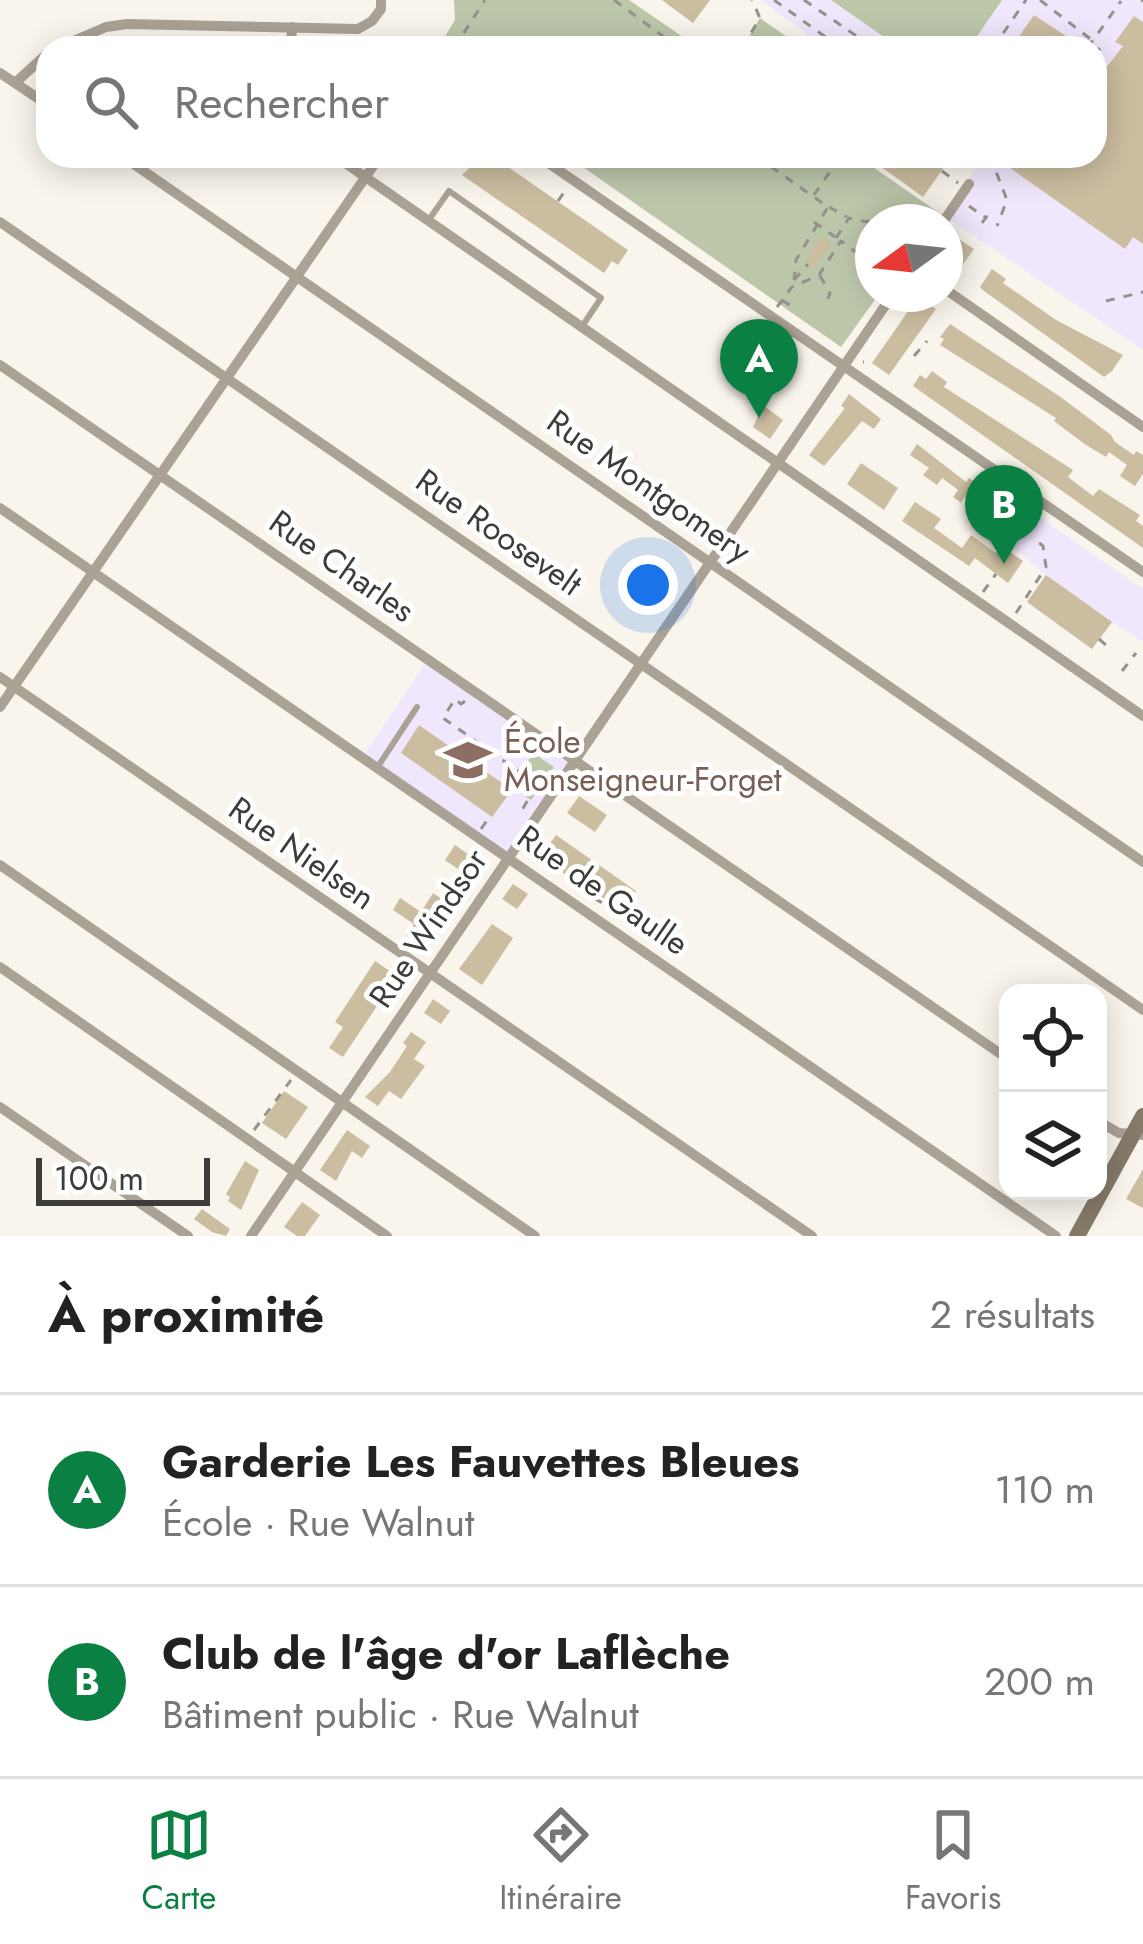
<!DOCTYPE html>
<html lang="fr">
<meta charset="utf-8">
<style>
body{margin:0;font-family:Jost,sans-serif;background:#f6f6f6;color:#222}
.controls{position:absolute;right:36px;bottom:36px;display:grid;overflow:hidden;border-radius:24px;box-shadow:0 6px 30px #0003}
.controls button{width:108px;height:108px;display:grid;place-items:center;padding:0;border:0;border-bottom:3px solid #e0e0e0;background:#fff;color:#222;font:60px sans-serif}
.compass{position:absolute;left:855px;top:204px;width:108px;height:108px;border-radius:50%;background:#fff;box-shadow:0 6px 30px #0003;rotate:255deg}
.scale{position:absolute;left:36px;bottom:30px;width:174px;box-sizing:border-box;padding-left:12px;border:6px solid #3e3c39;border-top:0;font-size:33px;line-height:42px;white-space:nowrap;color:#3e3c39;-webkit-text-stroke:9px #fff;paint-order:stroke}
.you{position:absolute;left:648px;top:585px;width:42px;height:42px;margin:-30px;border:9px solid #fff;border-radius:50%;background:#1a73e8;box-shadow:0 0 0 18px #1a73e833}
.badge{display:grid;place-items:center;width:78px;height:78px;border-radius:50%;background:#0b8043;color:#fff;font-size:39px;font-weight:700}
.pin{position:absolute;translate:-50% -99px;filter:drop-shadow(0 3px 6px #0008)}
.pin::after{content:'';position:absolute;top:63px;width:42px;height:36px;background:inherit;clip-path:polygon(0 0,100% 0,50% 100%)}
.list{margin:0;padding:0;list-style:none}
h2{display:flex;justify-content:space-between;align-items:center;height:156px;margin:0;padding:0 48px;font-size:51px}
h2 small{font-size:39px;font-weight:400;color:#767676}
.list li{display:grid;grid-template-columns:78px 1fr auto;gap:36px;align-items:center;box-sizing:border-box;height:192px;padding:0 48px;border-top:3px solid #e0e0e0}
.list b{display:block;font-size:45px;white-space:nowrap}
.list p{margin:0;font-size:39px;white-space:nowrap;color:#767676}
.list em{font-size:39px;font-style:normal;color:#767676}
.icon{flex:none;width:66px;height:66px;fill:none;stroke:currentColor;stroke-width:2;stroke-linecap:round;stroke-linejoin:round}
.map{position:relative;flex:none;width:1143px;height:1236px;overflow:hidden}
.search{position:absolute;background:#fff;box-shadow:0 6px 30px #0003;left:36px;right:36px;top:36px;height:132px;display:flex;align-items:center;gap:30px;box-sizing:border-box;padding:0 42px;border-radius:36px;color:#767676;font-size:45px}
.sheet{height:540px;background:#fff}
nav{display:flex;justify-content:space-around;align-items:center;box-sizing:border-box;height:168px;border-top:3px solid #e0e0e0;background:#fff;font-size:33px;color:#767676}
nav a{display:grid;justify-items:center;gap:6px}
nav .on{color:#0b8043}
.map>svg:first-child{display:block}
.education{fill:#f1e7fc}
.green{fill:#bcc7aa}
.building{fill:#cbbda0}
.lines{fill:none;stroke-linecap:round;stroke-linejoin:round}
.path{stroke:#95918c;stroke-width:3;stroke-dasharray:9 9;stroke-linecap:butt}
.service{stroke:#aba296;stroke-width:6}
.minor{stroke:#aba296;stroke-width:10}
.secondary{stroke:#867a69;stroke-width:16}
.labels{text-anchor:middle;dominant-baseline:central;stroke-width:10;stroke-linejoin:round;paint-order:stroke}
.street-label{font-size:33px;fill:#3e3c39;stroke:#fff}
.education-label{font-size:33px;fill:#785e54;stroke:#fff;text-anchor:start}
</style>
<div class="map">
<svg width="1143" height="1236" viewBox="0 0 1143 1236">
<rect width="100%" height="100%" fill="#faf5ec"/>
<path class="education" d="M760,0H1143V350L946,217L980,160L975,156H1095V48H826Z
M1021,504L1143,589V642L1112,622L1092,649L1027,602L1046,575L999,535Z
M428,659L575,761L508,858L362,758Z"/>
<path class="green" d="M454,0H629L699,48H438L455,20Z
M831,0H1002L969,48H900Z
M760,18L803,48H742Z
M567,156H857L942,215L936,222H873V294H879L841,347Z
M533,753L554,767L531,800L525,796L521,773Z"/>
<path class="building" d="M662,0H710L693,23Z
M1034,15L1084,48H1011Z
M1134,16L1143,22V244L1133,237L1125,249L993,156H1095V82L1123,46L1115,42Z
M481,156H492L628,250L618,265L612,261L604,273L462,175Z
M883,156H952L923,197L877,164Z
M896,202L917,216L913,222H883Z
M823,237L832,243L814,268L805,262L813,251L810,249Z
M959,239L974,249L957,273L945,264V260Z
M992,269L1006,279L1003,283L1056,320L1123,355L1112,371L1104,377L984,291L980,287Z
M918,297L936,309L889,375L872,363Z
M950,324L1062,398L1111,435L1115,442L1134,455L1136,451L1143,455V474L1135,486L1120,476L1127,465L1109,452L1106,457L1086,445L1054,421L1056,418L940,345L944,339L940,337Z
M932,371L947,382L944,387L1073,470L1068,477L1093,496L1099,489L1140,515L1136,521L1143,526V548L913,386L920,375L926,379Z
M849,394L881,419L874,429L862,421L824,466L809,455L845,408L841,406Z
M763,405L783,420L770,439L753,427Z
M917,444L966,482L969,478L1012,508L999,526L986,517L984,506L966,494L961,503L953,497L958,490L942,478L937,485L923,475L929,468L910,455Z
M861,463L898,488L884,510L847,484Z
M915,502L941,519L934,528L962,548L971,535L996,553L1001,546L1023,561L1008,583L975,558L969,566L902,521Z
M1046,575L1112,622L1092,649L1027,602Z
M419,725L512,790L492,817L401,753Z
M579,796L607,815L595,832L567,813Z
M556,835L636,891L623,909L574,881L541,856Z
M455,845L478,861L468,876L445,860Z
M513,884L528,894L517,909L502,899Z
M433,893L448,903L420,945L406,935L414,924L393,910L400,898L421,912Z
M492,924L513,938L482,985L459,969Z
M375,961L397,976L343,1057L329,1048L343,1027L335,1022Z
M433,999L450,1011L441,1024L424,1013Z
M411,1032L426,1042L414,1059L425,1066L401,1099L389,1091L378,1106L365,1097L390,1072L407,1046L403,1043Z
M284,1091L308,1107L286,1139L262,1123Z
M347,1130L370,1146L362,1158L352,1151L336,1181L320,1170Z
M245,1161L259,1170L241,1210L228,1201L230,1197L226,1194Z
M1143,1169V1208L1126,1199Z
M302,1202L320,1215L305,1236H297L284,1227Z
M202,1209L230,1229L226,1236L212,1232L194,1219Z"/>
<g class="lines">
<path class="path" d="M614,0L679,48
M774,0L841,48
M804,0L874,48
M1040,0L1093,41
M1141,0L1143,1
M454,48L485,0
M742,48L760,18L752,0
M993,48L1026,0
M1094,48L1091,43L1121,1
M1095,59L1098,61L1104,53L1097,48
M1095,72L1100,76
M756,156L828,207L796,260L794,280
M990,156L1007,200L997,226
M971,161L974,156
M942,171L958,183
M814,195L836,163L826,156
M558,201L567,188
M969,206L987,219
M829,207L847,217
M814,222L835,237
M982,223L991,210
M836,238L849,218L867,222L873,215
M820,276L830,293L828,299
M794,280L808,264
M782,300L794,308
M1106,301L1143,292
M777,307L792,287L819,275L841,241L854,251L873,254
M914,356L927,341
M863,362H864
M983,592L996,574
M1016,613L1046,567L1043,546L1037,541
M1099,639L1107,646
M1122,671L1136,653
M465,701L461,704L455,699L443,718L521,773L525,796L529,798L521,812L524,814
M481,829L490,816
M594,898L639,925
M254,1130L291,1080"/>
<path class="service" d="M428,221L449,191L601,298L583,325
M377,768L417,707"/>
<path class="minor" d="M57,48L106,27L127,24L358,29L372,21L381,9V0
M291,48L292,27
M0,73L48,105
M15,83L48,53
M122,156L1143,862
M335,156L1143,716
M538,156L1143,572
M0,222L1143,1010
M943,222L969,184
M945,289L1143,427
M0,365L1008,1059
M0,508L1056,1236
M0,677L812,1236
M0,707L380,156
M0,865L535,1236
M0,967L387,1236
M0,1107L188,1236
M1098,1121L1119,1133L1143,1135
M251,1236L893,294"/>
<path class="secondary" d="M1077,1236L1143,1116"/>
</g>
<defs>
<symbol id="school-bare" viewBox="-9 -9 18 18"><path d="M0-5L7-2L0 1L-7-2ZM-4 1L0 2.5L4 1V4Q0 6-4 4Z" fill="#8d6e63" stroke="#fff" stroke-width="2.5" paint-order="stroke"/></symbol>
</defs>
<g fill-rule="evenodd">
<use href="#school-bare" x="435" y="727" width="66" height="66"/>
</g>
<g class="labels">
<g class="street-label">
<text transform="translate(649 486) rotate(35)">Rue Montgomery</text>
<text transform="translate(499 532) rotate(35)">Rue Roosevelt</text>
<text transform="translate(342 566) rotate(35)">Rue Charles</text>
<text transform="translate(302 853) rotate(35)">Rue Nielsen</text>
<text transform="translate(603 890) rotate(35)">Rue de Gaulle</text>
<text transform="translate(428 928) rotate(-56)">Rue Windsor</text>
</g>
<g class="education-label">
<text x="504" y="741">École<tspan x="504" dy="38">Monseigneur-Forget</tspan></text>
</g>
</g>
</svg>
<div class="controls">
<button><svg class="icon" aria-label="locate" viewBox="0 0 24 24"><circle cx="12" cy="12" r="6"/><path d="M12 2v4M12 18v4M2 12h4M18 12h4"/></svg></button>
<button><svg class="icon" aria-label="layers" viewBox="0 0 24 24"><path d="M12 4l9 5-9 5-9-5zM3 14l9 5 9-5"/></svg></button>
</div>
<svg class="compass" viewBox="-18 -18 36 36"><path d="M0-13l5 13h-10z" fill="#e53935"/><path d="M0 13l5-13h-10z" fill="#767676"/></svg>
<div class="scale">100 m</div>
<div class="you"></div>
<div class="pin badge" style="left:759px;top:418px">A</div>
<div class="pin badge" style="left:1004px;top:564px">B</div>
<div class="search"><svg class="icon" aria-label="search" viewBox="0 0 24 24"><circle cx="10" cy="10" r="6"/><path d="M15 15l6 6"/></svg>Rechercher</div>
</div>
<section class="sheet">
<h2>À proximité<small>2 résultats</small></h2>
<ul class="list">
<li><span class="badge">A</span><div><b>Garderie Les Fauvettes Bleues</b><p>École · Rue Walnut</p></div><em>110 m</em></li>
<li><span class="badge">B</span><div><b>Club de l'âge d'or Laflèche</b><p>Bâtiment public · Rue Walnut</p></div><em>200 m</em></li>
</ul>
</section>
<nav>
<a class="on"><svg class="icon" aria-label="map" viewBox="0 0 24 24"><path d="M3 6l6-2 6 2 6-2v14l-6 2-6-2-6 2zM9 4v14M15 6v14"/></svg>Carte</a>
<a><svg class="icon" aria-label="directions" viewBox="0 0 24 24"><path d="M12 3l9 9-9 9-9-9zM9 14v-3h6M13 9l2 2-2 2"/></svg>Itinéraire</a>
<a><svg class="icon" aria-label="saved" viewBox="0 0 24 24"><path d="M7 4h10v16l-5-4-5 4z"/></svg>Favoris</a>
</nav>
